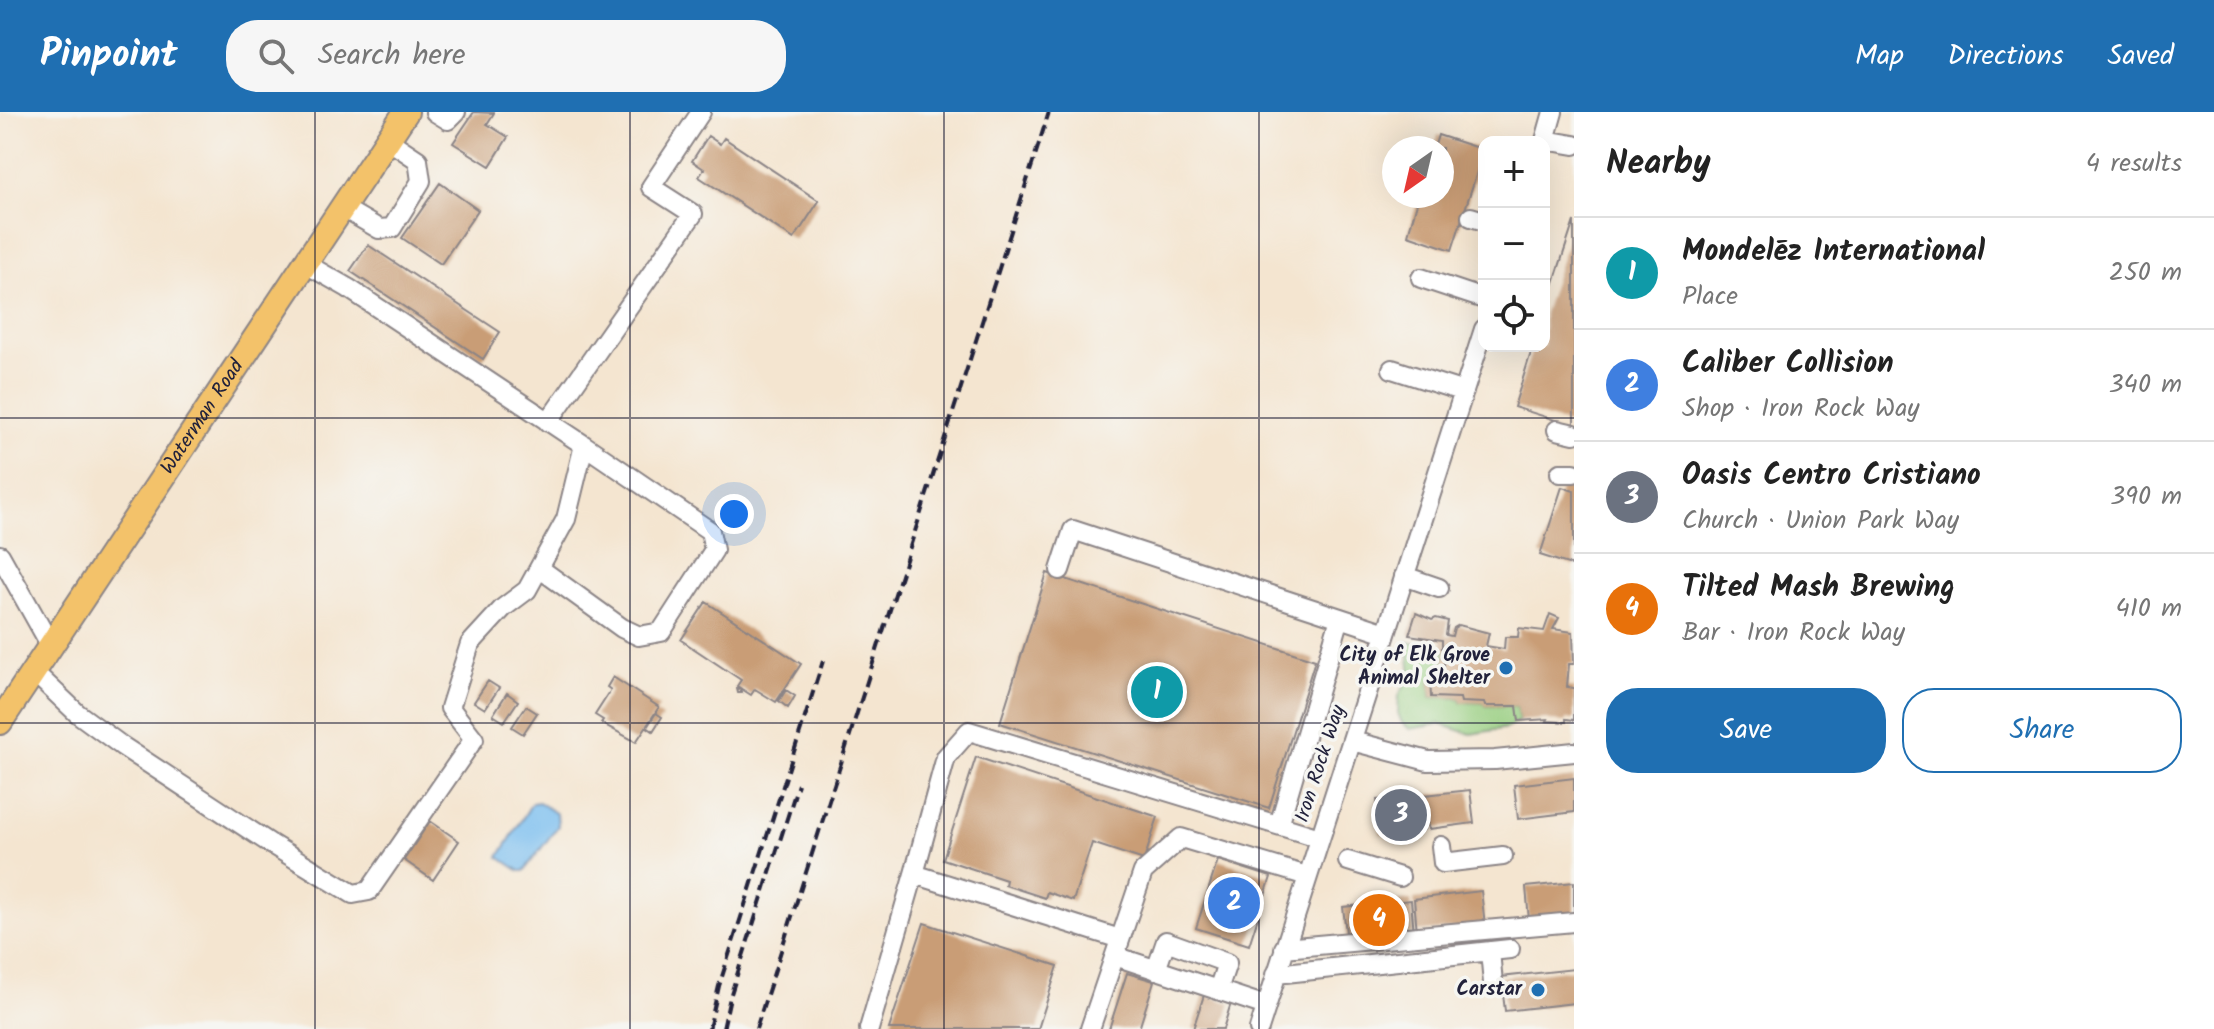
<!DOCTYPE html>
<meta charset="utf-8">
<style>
body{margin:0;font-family:Kalam,sans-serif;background:#f6f6f6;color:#222}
.controls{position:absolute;right:24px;top:24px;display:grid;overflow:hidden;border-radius:16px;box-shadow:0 8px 32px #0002}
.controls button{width:72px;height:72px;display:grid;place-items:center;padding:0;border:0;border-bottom:2px solid #e0e0e0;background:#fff;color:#222;font:40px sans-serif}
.compass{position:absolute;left:1382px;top:24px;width:72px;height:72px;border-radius:50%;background:#fff;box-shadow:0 8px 32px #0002;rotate:214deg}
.you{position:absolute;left:734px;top:402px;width:28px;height:28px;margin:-20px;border:6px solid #fff;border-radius:50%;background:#1a73e8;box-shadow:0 0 0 12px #1a73e833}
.badge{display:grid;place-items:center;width:52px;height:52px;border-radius:50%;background:#1f6fb2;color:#fff;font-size:26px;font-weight:700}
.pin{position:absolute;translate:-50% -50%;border:4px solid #fff;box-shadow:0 2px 8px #0006}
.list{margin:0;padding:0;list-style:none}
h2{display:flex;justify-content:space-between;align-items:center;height:104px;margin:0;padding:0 32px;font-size:34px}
h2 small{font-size:26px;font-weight:400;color:#767676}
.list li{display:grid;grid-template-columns:52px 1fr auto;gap:24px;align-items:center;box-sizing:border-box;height:112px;padding:0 32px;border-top:2px solid #e0e0e0}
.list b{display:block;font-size:30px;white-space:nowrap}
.list p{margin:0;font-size:26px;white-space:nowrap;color:#767676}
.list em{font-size:26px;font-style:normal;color:#767676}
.actions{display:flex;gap:16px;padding:24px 32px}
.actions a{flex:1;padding:18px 0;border:2px solid #1f6fb2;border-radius:32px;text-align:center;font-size:28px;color:#1f6fb2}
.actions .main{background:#1f6fb2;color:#fff}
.icon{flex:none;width:44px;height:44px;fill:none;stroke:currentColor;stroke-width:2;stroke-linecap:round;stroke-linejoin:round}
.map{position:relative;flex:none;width:1574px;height:917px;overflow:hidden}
header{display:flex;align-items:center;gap:48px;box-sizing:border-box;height:112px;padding:0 40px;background:#1f6fb2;color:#fff}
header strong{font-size:38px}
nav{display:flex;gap:44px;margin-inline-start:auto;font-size:28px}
.search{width:560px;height:72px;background:#f6f6f6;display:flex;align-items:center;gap:20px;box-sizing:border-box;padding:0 28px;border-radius:32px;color:#767676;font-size:30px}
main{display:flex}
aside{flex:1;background:#fff}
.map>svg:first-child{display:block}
.green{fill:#98ce80;stroke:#5d785e;stroke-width:2}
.water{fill:#79bdef;stroke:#4e7095;stroke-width:2}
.building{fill:#c99d76}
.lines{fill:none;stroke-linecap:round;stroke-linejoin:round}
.minor-casing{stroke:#8b8486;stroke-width:22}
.major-casing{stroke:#8b8486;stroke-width:28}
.minor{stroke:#fff;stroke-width:18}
.major{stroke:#f3c26a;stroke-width:24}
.rail{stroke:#22223b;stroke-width:4;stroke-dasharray:12 6;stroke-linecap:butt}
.grid{fill:none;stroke:#22223b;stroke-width:2;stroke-opacity:0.55}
.poi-dot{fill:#1f6fb2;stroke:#f6f6f2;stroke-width:3}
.labels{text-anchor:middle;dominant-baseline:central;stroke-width:7;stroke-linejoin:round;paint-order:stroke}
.street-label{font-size:20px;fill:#22223b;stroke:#f6f6f2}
.poi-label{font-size:20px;font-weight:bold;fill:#22223b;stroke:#f6f6f2;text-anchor:end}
</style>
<header>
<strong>Pinpoint</strong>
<div class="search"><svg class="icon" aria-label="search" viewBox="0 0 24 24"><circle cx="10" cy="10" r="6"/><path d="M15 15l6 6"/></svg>Search here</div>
<nav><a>Map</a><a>Directions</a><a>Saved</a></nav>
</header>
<main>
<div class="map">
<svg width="1574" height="917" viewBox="0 0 1574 917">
<rect width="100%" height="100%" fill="#f6f6f2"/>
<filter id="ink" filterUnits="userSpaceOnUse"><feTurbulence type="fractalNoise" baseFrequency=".0125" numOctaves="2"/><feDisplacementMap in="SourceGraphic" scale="16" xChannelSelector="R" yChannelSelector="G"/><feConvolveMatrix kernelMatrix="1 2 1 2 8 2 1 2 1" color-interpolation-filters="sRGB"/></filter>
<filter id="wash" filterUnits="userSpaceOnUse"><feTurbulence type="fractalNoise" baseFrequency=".006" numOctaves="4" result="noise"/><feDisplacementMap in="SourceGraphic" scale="32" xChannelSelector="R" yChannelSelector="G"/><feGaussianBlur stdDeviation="1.8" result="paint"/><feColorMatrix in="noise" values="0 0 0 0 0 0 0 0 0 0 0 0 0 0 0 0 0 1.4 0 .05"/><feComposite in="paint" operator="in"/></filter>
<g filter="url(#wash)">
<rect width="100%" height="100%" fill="#f4e5d0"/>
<path class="green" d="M1407,530L1446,537L1443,560H1438V567L1430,568L1431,585L1460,586L1461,590L1484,591L1486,594H1517L1519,609L1507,616L1471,622L1439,612L1410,617L1402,611L1398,601L1399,583L1411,562Z"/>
<path class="water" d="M539,690L557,702L558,714L524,759H520L499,745L532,691Z"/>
<g id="blocks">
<path class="building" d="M474,0L494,1L487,12L508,25L490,54L453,31Z
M1438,23L1484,38L1452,138L1408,123L1419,84H1442V36H1434Z
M708,24L720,32L724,26L819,89L794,127L699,65L704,57L692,49Z
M440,71L478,98L441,152L402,126Z
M1574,109V314L1514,295L1533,234H1544V201Z
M368,133L500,220L483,247L350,159Z
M1562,375L1574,379V454L1540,443Z
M1047,461L1315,548L1269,696L1000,611Z
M706,490L801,552L776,590L755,577L751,583L740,576L742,581H738L737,577L740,576L737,574L741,568L681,528Z
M1416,501L1432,508L1436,506L1448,509L1446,523L1452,524L1454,516L1459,513L1489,521L1486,534L1504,537L1505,525H1518L1519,516L1544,519L1550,502L1559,506L1553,517L1573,520L1574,552H1569L1567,575L1574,576V608L1566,607V610L1547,609L1548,607L1519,609L1517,594H1485L1484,591L1461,590L1460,586L1431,585L1430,567H1438L1437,560H1443L1446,537L1442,536V528L1409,523Z
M613,565L659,595L636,630L601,611L603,608L595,603L611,578L607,575Z
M488,569L499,576L485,597L474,590Z
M786,578L795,584L788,596L779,589Z
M507,581L518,589L504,610L493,603Z
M526,594L537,601L523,622L512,615Z
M656,601L662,605L653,619L647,615Z
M976,645L1158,705L1144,748L1092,731L1073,789L1047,780L1045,786L1005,773L1006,768L943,747Z
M1574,666V700L1518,707L1514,673Z
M1470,678L1474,711L1429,717L1425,683Z
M1422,683L1425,717L1381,722L1377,688Z
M430,709L459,729L433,768L404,748Z
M1218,748L1271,765L1249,833L1196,816Z
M1574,770V803L1529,808L1526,775Z
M1481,779L1485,813L1417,820L1414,787Z
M1411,788L1414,821L1347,829L1343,795Z
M924,811L1058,854L1038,917H889Z
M1574,857V891L1505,899L1501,865Z
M1127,861L1154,869L1139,917H1109Z
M1204,883L1231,891L1223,917H1193Z"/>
</g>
</g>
<g filter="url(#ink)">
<use href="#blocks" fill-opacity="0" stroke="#8b8486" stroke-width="2"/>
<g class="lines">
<defs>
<path id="minor" d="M435,0L448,8L456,0
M1545,28L1574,33
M1544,32L1553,0
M343,96L379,117L392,116L421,69L418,48L388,28
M1471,105L1484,109
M1421,166L1484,187
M1392,257L1464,280
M548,310L693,102L651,75L701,0
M1557,318L1574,322
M1560,361H1574
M0,443L51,534
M539,456L622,516L639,524L661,520L714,438L710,419L584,333
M1060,458L1073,418L1386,521
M1404,464L1439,476
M34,560L77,601L122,634L271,732L353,782L369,779L474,627L450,596L470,532L503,496L527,478L566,407L584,333L348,176L306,152
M1352,629L1428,649L1495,648L1574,640
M1279,713L1340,506
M1441,734L1443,751L1503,744
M1348,749L1400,765
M1120,827L914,762L946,645L969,619L1320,726
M1284,836L1574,810
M1490,839L1493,871
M1115,844L1266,894
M1156,858L1166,829L1227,851L1218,878
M1276,862L1510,837
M869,917L914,762
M1090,917L1143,760L1181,726L1307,764
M1259,917L1484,217"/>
<g id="major">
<path id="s1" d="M0,610L406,0"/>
</g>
</defs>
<use href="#minor" class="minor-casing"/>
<use href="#major" class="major-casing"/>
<use href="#minor" class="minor"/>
<use href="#major" class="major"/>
<path class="rail" d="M709,917L719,874L823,549
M723,917L730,885L798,672
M756,917L1049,0"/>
</g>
</g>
<path class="grid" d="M315,0V917M630,0V917M944,0V917M1259,0V917M0,306H1574M0,611H1574"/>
<g class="poi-dot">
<circle cx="1506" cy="556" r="8"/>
<circle cx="1538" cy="878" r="8"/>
</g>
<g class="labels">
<g class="street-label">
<text stroke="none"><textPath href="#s1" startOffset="366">Waterman Road</textPath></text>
<text transform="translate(1321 652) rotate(-72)">Iron Rock Way</text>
</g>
<g class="poi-label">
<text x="1490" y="544">City of Elk Grove<tspan x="1490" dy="23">Animal Shelter</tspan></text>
<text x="1522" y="878">Carstar</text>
</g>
</g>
</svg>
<div class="controls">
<button>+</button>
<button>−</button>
<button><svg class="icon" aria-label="locate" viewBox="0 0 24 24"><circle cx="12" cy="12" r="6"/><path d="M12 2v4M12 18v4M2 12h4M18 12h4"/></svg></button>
</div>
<svg class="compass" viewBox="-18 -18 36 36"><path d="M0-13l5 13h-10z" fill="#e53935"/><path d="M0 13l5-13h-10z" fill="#767676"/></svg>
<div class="you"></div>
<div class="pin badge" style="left:1157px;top:580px;background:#0f9aa8">1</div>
<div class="pin badge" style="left:1234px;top:791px;background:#3f7fe0">2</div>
<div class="pin badge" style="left:1401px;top:703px;background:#6b7280">3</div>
<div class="pin badge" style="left:1379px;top:808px;background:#e8710a">4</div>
</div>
<aside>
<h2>Nearby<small>4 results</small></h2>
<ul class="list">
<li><span class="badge" style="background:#0f9aa8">1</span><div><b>Mondelēz International</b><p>Place</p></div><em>250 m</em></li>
<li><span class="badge" style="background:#3f7fe0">2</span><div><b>Caliber Collision</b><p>Shop · Iron Rock Way</p></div><em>340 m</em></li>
<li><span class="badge" style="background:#6b7280">3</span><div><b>Oasis Centro Cristiano</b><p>Church · Union Park Way</p></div><em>390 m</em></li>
<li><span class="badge" style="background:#e8710a">4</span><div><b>Tilted Mash Brewing</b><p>Bar · Iron Rock Way</p></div><em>410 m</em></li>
</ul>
<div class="actions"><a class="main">Save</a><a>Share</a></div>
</aside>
</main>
